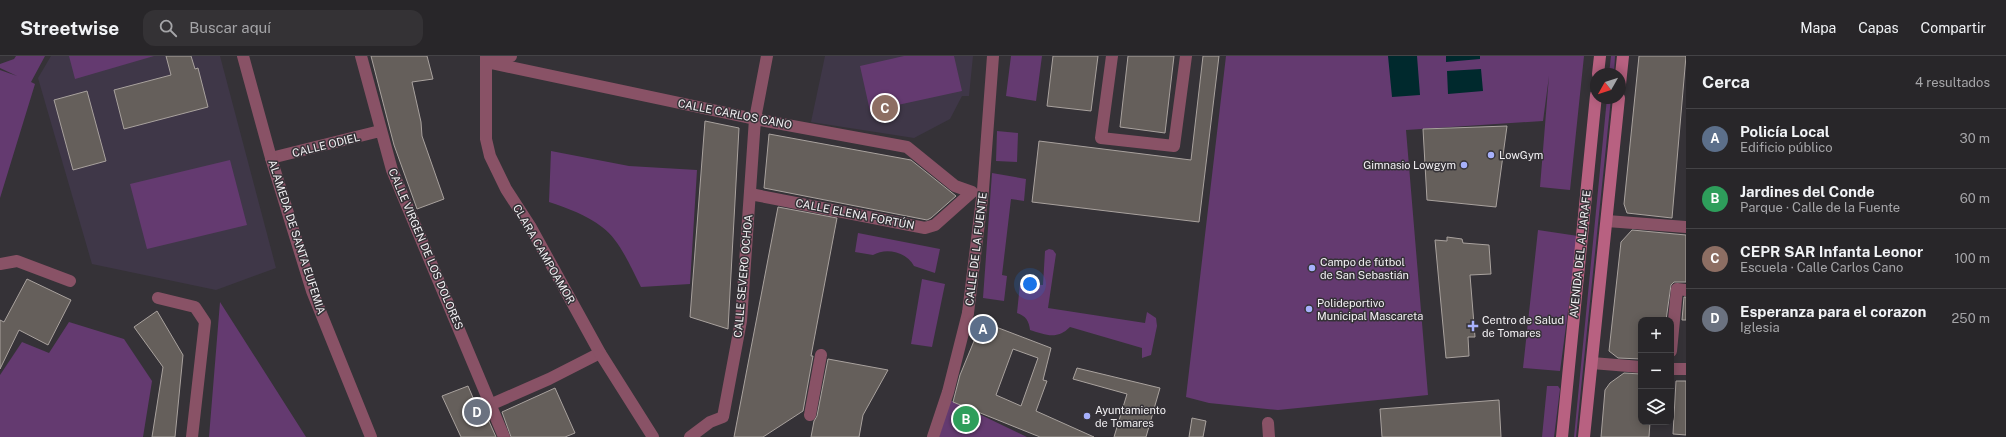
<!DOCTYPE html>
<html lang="es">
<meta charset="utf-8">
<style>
body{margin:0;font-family:"Public Sans",sans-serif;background:#343235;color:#f1f3f6}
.controls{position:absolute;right:12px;bottom:12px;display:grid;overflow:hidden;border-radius:8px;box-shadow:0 2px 10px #0003}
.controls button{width:36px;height:36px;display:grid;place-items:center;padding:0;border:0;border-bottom:1px solid #444346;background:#282629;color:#f1f3f6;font:20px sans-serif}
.compass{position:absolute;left:1590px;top:12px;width:36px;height:36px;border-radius:50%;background:#282629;box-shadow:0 2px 10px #0003;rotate:231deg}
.you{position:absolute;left:1030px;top:228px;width:14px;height:14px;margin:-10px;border:3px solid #fff;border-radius:50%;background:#1a73e8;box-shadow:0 0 0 6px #1a73e833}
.badge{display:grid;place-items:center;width:26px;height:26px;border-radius:50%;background:#bca0f2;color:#fff;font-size:13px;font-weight:700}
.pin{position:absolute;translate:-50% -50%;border:2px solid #fff;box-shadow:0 1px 4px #0006}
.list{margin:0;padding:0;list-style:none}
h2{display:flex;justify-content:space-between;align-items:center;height:52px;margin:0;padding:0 16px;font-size:17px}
h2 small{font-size:13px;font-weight:400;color:#a5a5a8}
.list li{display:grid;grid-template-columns:26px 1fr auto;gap:12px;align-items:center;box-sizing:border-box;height:60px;padding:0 16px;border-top:1px solid #444346}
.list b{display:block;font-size:15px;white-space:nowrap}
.list p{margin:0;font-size:13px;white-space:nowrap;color:#a5a5a8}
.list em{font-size:13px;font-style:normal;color:#a5a5a8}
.icon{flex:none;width:22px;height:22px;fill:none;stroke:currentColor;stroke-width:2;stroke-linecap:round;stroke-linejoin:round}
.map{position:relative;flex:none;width:1686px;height:381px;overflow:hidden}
header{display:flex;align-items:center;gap:24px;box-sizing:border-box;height:56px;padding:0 20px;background:#282629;border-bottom:1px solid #444346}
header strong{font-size:19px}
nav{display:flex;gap:22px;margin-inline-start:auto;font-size:14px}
.search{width:280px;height:36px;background:#343235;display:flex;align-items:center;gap:10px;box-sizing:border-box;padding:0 14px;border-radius:12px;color:#a5a5a8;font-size:15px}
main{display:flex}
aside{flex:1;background:#282629}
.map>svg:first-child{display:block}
.education{fill:#3f3748}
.green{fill:#643a70}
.water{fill:#00292d}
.building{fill:#655f5b;stroke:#a9a29e;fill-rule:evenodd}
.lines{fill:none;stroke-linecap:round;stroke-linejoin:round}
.pedestrian{stroke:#895266;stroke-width:12}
.minor{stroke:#895266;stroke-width:12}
.tertiary{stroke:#895266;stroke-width:12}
.secondary{stroke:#b86181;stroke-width:12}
.poi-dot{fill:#a7b1fc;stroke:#353237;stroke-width:1.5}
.labels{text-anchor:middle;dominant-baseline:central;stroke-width:3;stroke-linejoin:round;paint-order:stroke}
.street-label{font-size:11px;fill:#f3f1f4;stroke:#353237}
.poi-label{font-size:11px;fill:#f3f1f4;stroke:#353237;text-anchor:start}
</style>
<header>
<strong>Streetwise</strong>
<div class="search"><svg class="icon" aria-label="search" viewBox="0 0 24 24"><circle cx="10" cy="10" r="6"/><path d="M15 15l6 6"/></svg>Buscar aquí</div>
<nav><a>Mapa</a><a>Capas</a><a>Compartir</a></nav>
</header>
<main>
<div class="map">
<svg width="1686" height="381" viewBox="0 0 1686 381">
<rect width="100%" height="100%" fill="#353237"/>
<path class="education" d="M51,0H220L276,212L216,234L92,208L38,22Z
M825,0H973L969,40H962L950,63L914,82L811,66Z"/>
<path class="green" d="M16,0H45L31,26L35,28L0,142V14L17,20L0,12V8L14,3Z
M69,0H154L75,23Z
M904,0H954L962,35L870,55L860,10Z
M1011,0H1042L1036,45L1006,40Z
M1226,0H1584L1570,134L1540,131L1549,20L1543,65L1406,74L1428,339L1278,354L1209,347L1186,341Z
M1611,0H1615L1614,18H1609Z
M1607,42H1611L1576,381H1574Z
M997,75L1018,77L1017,106L996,105Z
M551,95L629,110L697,114L690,228L641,231C631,212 620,184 602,171C587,159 567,152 549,146Z
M230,104L247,169L147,193L130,128Z
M992,117L1026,123L1024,145L1011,143L1002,219L1007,220L1004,245L983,242Z
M1538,174L1578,180L1560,315L1523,312Z
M858,177L940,193L935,217L914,210C907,196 886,191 873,199L855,196Z
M1049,193L1053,194L1056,198L1048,252L1145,267L1147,256L1156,262L1157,270L1151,299L1142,302V292L1070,271C1057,284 1046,279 1030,274C1029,265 1026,260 1017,257L1020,228L1043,229L1045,195Z
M922,223L945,228L932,291L911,288Z
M220,246L306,381H209Z
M69,266L124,283L152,325L143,381H0V319L22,286L49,297Z
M1547,330H1558L1560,333L1554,381H1542Z
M950,344L1027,381H939Z"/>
<path class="water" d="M1388,0H1417L1420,39L1392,41Z
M1446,0H1480V3L1446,6Z
M1481,13L1483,35L1448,38L1447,15Z"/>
<path class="building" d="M166,0H191L195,13L198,12L208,51L124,73L114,34L171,19Z
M371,0H427L433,23L412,26L421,66L422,80L444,143L417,153L394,89Z
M1053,0H1098L1091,55L1047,50Z
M1128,0H1174L1165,77L1120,71Z
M1203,0H1219L1199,166L1032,146L1039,85L1191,104Z
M1639,0H1686L1672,162L1627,157L1624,148Z
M87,35L106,105L73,114L54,44Z
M705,65L739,72L728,273L690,261Z
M1507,70L1496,151L1427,144L1423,73Z
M769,78L911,104L956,140L931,162L927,164L764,132Z
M778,151L837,162L811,300H813L803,355L763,381H734Z
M1632,174L1686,179V226H1674L1671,229L1666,264H1641V303L1618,302L1609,295L1621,186Z
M1447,181L1462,183L1463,187L1489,189L1491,218L1470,219L1475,281H1468L1469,300L1446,302L1435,184L1447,185Z
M27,223L71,244L48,289L19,274L0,313V264L4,266Z
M1684,241H1686V264H1682Z
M157,255L183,299L175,381H152L163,311L134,271Z
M981,268L996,271L1051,292L1043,324L1047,325L1036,355L1094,381H1040L953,346L960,319ZM1013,293L1038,302L1021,350L996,339Z
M828,303L888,314L863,359L859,381H811L814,365L817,360Z
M1077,312L1160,332L1146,381H1114L1127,338L1073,323Z
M1624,317L1641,318V366H1650L1649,381H1601L1605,334L1610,327Z
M1676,325H1686V379L1673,378Z
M468,330L483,365L488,363L496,381H461L442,340Z
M555,332L575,377L565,381H511L502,356Z
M1499,344L1501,381H1382L1380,353Z
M1192,362L1206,365L1203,381H1189Z"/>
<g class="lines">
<path class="pedestrian" d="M492,348L549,323L600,297
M810,359L821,299
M933,381L948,336L968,257"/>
<path class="minor" d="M361,0L392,114L504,381
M486,0V83L490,100L506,133L530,170L600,297L653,381
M1112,0L1101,82L1174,90L1186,0
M490,5L511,0
M486,6L755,63L907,91L955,130L972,136
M271,102L380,75
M750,138L925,172L935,169L972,136
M1607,165L1686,171
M0,208L17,205L70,225
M158,242L195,251L205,266L192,381
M968,257L983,134L993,0
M1671,295L1677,233L1686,234
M1592,307L1641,311
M1671,313H1686
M1268,367L1269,381
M690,381L710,366L723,361L741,265L755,63L767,0"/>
<path class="tertiary" d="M243,0L271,102L312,235L371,381"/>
<path class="secondary" d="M1598,18L1600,0
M1620,28L1623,0
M1562,381L1596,39
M1584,381L1619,42"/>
</g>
<g class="poi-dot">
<circle cx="1491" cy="99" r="4"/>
<circle cx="1464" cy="109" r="4"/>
<circle cx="1312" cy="212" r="4"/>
<circle cx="1309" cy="253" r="4"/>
<path d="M1471 264h4v4h4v4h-4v4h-4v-4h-4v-4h4z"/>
<circle cx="1087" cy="360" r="4"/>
</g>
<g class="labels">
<g class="street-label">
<text transform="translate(735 58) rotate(11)">CALLE CARLOS CANO</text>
<text transform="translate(326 89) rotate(-14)">CALLE ODIEL</text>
<text transform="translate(855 158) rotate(11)">CALLE ELENA FORTÚN</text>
<text transform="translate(297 181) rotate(72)">ALAMEDA DE SANTA EUFEMIA</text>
<text transform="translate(426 193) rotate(67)">CALLE VIRGEN DE LOS DOLORES</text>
<text transform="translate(976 193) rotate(-83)">CALLE DE LA FUENTE</text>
<text transform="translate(544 198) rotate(60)">CLARA CAMPOAMOR</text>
<text transform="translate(1580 198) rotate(-84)">AVENIDA DEL ALJARAFE</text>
<text transform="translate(743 220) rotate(-85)">CALLE SEVERO OCHOA</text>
</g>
<g class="poi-label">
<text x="1499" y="99">LowGym</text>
<text x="1456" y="109" text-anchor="end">Gimnasio Lowgym</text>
<text x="1320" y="206">Campo de fútbol<tspan x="1320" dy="13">de San Sebastián</tspan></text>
<text x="1317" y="247">Polideportivo<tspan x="1317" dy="13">Municipal Mascareta</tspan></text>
<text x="1482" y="264">Centro de Salud<tspan x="1482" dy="13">de Tomares</tspan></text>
<text x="1095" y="354">Ayuntamiento<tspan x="1095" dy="13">de Tomares</tspan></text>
</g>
</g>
</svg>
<div class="controls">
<button>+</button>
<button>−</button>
<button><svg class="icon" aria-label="layers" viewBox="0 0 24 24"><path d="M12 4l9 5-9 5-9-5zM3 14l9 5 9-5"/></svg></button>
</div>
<svg class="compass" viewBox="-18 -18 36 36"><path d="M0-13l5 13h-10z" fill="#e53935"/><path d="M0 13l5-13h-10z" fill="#a5a5a8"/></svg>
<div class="you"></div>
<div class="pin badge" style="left:983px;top:273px;background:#5c6f8a">A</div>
<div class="pin badge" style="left:966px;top:363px;background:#2e9e5b">B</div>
<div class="pin badge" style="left:885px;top:52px;background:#8d6e63">C</div>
<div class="pin badge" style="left:477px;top:356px;background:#6b7280">D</div>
</div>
<aside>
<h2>Cerca<small>4 resultados</small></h2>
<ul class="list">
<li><span class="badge" style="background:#5c6f8a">A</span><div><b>Policía Local</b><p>Edificio público</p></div><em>30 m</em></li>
<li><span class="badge" style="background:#2e9e5b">B</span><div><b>Jardines del Conde</b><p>Parque · Calle de la Fuente</p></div><em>60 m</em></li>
<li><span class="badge" style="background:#8d6e63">C</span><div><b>CEPR SAR Infanta Leonor</b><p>Escuela · Calle Carlos Cano</p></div><em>100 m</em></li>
<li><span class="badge" style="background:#6b7280">D</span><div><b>Esperanza para el corazon</b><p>Iglesia</p></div><em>250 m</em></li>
</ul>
</aside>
</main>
